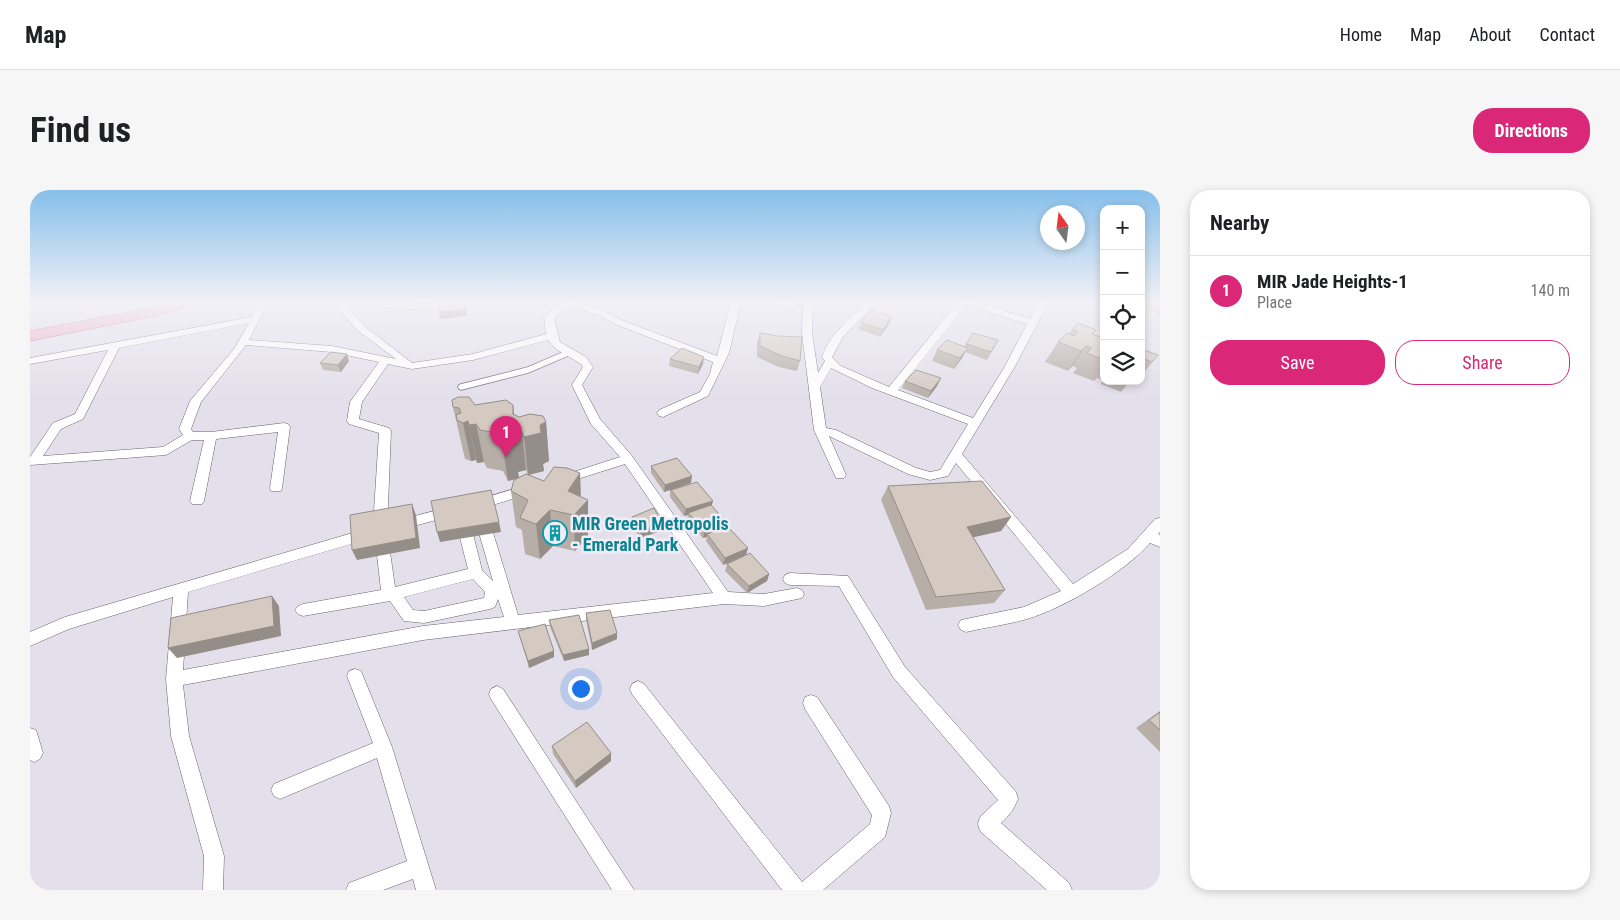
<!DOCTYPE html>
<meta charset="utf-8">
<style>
body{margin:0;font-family:"Roboto Condensed",sans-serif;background:#f6f6f6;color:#202124}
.controls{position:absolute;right:15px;top:15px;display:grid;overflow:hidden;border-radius:10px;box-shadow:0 2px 8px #0003}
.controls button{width:45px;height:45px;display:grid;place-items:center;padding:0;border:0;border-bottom:1px solid #e0e0e0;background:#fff;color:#202124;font:25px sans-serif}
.compass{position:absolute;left:1010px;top:15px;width:45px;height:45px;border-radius:50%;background:#fff;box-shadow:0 2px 8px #0003;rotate:346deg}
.you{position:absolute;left:550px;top:498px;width:18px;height:18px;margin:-12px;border:4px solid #fff;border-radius:50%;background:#1a73e8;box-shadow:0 0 0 8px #1a73e833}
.badge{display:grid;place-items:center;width:32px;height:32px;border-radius:50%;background:#db2777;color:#fff;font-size:16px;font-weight:700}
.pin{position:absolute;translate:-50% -41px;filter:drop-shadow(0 1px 2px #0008)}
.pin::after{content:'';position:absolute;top:26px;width:18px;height:15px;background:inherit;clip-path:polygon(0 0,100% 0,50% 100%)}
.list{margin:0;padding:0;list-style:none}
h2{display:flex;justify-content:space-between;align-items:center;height:65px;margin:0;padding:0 20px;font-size:21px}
h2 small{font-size:16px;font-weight:400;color:#757577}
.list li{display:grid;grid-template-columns:32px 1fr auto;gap:15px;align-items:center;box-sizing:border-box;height:70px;padding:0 20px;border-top:1px solid #e0e0e0}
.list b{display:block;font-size:19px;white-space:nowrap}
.list p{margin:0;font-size:16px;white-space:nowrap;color:#757577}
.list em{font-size:16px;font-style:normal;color:#757577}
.actions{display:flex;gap:10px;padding:15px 20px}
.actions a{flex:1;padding:11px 0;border:1px solid #db2777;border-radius:20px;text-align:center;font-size:18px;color:#db2777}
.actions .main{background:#db2777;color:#fff}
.icon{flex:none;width:28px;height:28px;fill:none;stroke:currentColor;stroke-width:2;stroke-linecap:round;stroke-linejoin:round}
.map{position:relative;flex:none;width:1130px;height:700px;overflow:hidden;border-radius:20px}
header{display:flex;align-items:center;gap:30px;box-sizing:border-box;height:70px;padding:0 25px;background:#fff;border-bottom:1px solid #e0e0e0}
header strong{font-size:24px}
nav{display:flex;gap:28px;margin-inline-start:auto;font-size:18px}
.intro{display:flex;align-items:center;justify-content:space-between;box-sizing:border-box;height:120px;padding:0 30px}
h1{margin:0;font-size:35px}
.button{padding:12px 22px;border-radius:20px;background:#db2777;color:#fff;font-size:18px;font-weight:700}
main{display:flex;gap:30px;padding:0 30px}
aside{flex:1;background:#fff;border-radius:20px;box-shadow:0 2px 8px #0003}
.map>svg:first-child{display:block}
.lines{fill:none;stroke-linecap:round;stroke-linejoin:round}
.lane-casing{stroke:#67646e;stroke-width:7}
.street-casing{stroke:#67646e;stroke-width:1}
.primary-casing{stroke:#a4586e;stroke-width:1}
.lane{stroke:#fff;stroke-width:5.5}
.street{fill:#fff;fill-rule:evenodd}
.primary{fill:#f1aabd;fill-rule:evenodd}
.wall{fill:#b7aea7;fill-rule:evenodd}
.shaded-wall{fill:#958d88}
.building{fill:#d5cac2;stroke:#958d88}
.labels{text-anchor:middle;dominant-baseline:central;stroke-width:5;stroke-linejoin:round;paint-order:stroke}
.culture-label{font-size:18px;font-weight:bold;fill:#0d838f;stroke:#f0edf8;text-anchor:start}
</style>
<header>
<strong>Map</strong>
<nav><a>Home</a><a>Map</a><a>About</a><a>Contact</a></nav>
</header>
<div class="intro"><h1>Find us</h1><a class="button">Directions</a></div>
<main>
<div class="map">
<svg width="1130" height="700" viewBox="0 0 1130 700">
<rect width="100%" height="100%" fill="#e3dfeb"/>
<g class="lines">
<defs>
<path id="lane" d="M431,197L498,180L540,162"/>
<path id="street" d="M228,112H238L219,150L302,156L366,169L327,140L303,112H313L334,136L382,173L443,164L516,144L514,127L532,112H546L574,121L591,130L687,166L701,112H711L699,163L678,206L633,227L629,226L627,223L629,220L670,202L680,184L683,172L585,134L568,125L539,116L524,128L530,152L556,167L563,177L552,195L570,229L602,266L698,402L734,404L767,398L772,400L774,404L772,408L734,416L694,414L393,450L153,495L159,546L194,666L193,700H173L174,666L141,546L136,489L143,407L39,439L0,456V442L35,427L343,337L349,243L319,234L317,231L320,212L349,172L302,162L216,155L171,212L161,239L163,242H181L254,233L258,234L260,237L252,298L251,301H241L240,298L248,242L186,249L174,311L172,314H162L160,311L174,250H162L136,265L0,275V267L23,233L45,224L78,160L0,174V168L222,127ZM219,133L204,159L160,211L149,239L153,245L133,257L13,266L31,239L53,229L89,158ZM518,150L526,159L551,174L553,177L542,195L561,234L590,267L528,287L526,290L528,293L532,294L595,274L683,403L488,425L458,326L456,323H446L444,326L463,391L452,380L442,340L440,336L435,335L430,336L428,340L438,379L365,397L358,348L354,344L357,340L361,241L359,238L329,229L332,212L358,174L382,179L443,170ZM345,347L351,400L273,414L268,416L265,420L268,424L273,426L360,411L374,431L394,433L460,419L465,417L468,409L474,427L393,436L153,480L158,402ZM443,389L455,402L454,408L394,421L383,420L374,407Z
M328,112L396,114L441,112L436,115L396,120L333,115Z
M738,112H763L769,115C762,120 745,117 738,112Z
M773,112H783L782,143L788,183L795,171L792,167C800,144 820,128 837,112H847L813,147L802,167L811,176L859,197L928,112H947L1000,129L1009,112H1019L984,178L932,264L1043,394L1098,359L1125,329L1130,328V342L1128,344L1130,345V357L1120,353C1095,382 1034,418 997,429C977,435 956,437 936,442L931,440L928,435L931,430L994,417L1031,401L926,273L918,286L900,290L878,284L799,246L816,285L814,288H806L784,240L772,143ZM936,115L997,134L974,178L943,228L868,200ZM801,178L842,198L938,234L910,280L900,282L886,278L806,240L796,238L790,197Z
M497,295L502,297L503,300L502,303L446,320L441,318L439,315L441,312Z
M420,317L425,319L427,322L425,325L369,340L364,339L362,335L364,331L369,330Z
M760,383L818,386L875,477L986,602L988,609C984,619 979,626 971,633L1039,693L1042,700H1017L950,641L948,634L950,627L968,610L863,487L809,396L760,395L755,393L753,389L755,385Z
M325,479L331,481L362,557L406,700H386L383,689L353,700H316L319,693L377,671L347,568L250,609L244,606L241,600L244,594L343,553L317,486L319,481Z
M608,491L614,494L772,692L840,634L842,625L775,519L773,513L775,507L781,505L787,507L859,616L861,623L855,647L793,700H752L602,504L600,499L602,494Z
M467,496L473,499L604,700H582L461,509L459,504L461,499Z
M0,538L6,540L13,563L10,569L4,572L0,570Z"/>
<path id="primary" d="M143,112H166L164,115L124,126L0,151V141L122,118Z
M1111,112H1125L1130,114V124L1111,116Z"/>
</defs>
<use href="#lane" class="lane-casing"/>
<use href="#street" class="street-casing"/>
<use href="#primary" class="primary-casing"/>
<use href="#lane" class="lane"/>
<use href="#street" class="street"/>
<use href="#primary" class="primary"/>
</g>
<path class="wall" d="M862,127L859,134L850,147L828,139L831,132Z
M1042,140L1063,144L1074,148V191H1100L1091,202L1071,194L1073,190L1067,188L1064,191L1043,183L1047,178L1042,176L1038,181L1015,172L1028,152L1039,144Z
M730,143L770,171L767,181L749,177L727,167V153Z
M968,150L957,170L935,162L932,168L924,179L902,171L907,160L934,157L936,154Z
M1111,159L1128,165L1111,186Z
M640,169L673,174L668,184L639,176Z
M319,171L311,182L293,180L290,173Z
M911,188L907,196L898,208L872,198L875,191Z
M445,215H483L484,224L489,227L516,232L519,271L513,274L514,281L499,285L514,291L550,283L551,307L558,346L545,361L523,356L510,369L495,364L492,340L486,337L481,301L486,289L478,291L473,281L457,278L454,272L447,273L446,270L441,271L435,269L423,217ZM496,280L498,285L489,287L488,282Z
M621,276L682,316L697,333L696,337L716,365L739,384L737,391L717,403L695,381L697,374L712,367L693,375L676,351L677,347L673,348L657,330L658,325L654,326L640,307V300L634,302L621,283Z
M858,296L981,327L971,341L943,347L975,400L964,413L896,420L851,310Z
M602,327L632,334L631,341L610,348L601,334Z
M556,423L587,443V449L562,460L556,430Z
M519,430L559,465L534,471L520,437Z
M488,441L524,461V467L499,478L490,447Z
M1130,521V562L1106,538Z
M522,556L581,563V571L546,598L523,564Z"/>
<path class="shaded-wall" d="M436,119L437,126L410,129L409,122Z
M862,127L859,134L850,147L853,140Z
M1066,140L1042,176L1038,181L1062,144Z
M938,158L932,168L924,179L930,168Z
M317,164L319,171L311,182L308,175Z
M674,167L673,174L668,184L669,177Z
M911,188L907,196L898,208L901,201Z
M483,215L486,243L492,242L496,280L488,282L489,288L478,291L472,253L482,244Z
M438,231L446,270L441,271L433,233Z
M516,232L519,271L513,274L514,281L498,285L494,247Z
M446,234L454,272L447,273L439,235Z
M550,283L551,317L558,310V346L545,361L544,325L538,301Z
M662,286L661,293L634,302L635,295Z
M683,311L681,318L658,323V325L654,326L656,319Z
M382,314L386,325L390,358L327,370L322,360Z
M520,320L523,356L510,369L506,334Z
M981,327L971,341L927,351L937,337Z
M469,332L471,342L410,352L407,342Z
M697,333L696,340L677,344V347L673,348L675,341Z
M632,334L631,341L610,348L611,341Z
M718,358L716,365L693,375L695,368Z
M739,384L737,391L717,403L719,396Z
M242,406L249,416L251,446L147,468L138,458Z
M587,443V449L562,460V453Z
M559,459V465L534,471L533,465Z
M524,461V467L499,478L498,471Z
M581,563V571L546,598L545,591Z"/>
<path class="building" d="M409,112H433L436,119L409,122Z
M841,119L862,127L853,140L831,132Z
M1048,133L1066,140L1062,144L1074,148V170L1057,163L1062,158L1056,156L1051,161L1028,152L1037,143L1044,146L1048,142L1042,140Z
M730,143L748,146L772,147L770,171L752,166L730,156Z
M943,143L968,150L961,162L936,154Z
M917,150L938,158L930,168L907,160Z
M652,158L674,167L669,177L640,169Z
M1111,159L1128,165L1122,172L1112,168L1111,169Z
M301,162L317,164L308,175L290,173Z
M886,180L911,188L901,201L875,191Z
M428,207H439L445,215L476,210L483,215V224L489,227L500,224L513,226L516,232L510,235L511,243L494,247L492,242L482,244L484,250L472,253L467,243L450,240L446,234L439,235L438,231L433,233L427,230L426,225L431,223L429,218L423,217L422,210Z
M647,268L662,286L635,295L621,276Z
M524,277L537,278L550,283L538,301L558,310L544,325L520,320L506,334L490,328L498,310L481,301L484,290L496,284L514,291Z
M952,291L981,327L937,337L975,400L906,407L858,296Z
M667,292L683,311L656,319L641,300Z
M461,300L469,332L407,342L401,311Z
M382,314L386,348L322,360L320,325Z
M681,315L697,333L675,341L658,323Z
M624,318L632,334L611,341L602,327Z
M698,337L718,358L695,368L677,344Z
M720,363L739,384L719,396L697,374Z
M242,406L244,436L138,458L141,428Z
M580,420L587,443L562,453L556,423Z
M549,425L559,459L533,465L519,430Z
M515,434L524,461L498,471L488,441Z
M1130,522V540L1119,530Z
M557,532L581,563L545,591L522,556Z"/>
<linearGradient id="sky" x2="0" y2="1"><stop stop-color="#86bfea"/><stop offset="0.53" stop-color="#f2f1f6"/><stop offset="1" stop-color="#f2f1f6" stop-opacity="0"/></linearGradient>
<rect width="1130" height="210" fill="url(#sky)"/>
<defs>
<symbol id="building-ring" viewBox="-11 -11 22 22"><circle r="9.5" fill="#f0edf8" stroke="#0f9aa8" stroke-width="1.5"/><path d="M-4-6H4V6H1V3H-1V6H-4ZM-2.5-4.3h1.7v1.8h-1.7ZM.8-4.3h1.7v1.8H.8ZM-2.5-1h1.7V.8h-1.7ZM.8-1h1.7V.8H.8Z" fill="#0f9aa8"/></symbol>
</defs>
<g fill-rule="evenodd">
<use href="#building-ring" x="511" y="329" width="28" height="28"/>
</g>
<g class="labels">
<g class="culture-label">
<text x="542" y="333">MIR Green Metropolis<tspan x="542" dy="21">- Emerald Park</tspan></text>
</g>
</g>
</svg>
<div class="controls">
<button>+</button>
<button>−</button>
<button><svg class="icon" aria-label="locate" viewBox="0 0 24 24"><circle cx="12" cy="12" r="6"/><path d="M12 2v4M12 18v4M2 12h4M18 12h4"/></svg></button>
<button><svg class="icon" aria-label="layers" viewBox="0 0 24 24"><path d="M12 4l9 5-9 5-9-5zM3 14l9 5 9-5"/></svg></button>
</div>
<svg class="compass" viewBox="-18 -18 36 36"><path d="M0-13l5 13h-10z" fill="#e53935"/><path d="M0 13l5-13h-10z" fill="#757577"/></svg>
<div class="you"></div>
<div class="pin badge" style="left:476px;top:267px">1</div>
</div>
<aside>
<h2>Nearby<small></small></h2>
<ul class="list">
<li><span class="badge">1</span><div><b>MIR Jade Heights-1</b><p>Place</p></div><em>140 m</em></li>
</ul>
<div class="actions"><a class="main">Save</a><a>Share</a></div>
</aside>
</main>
